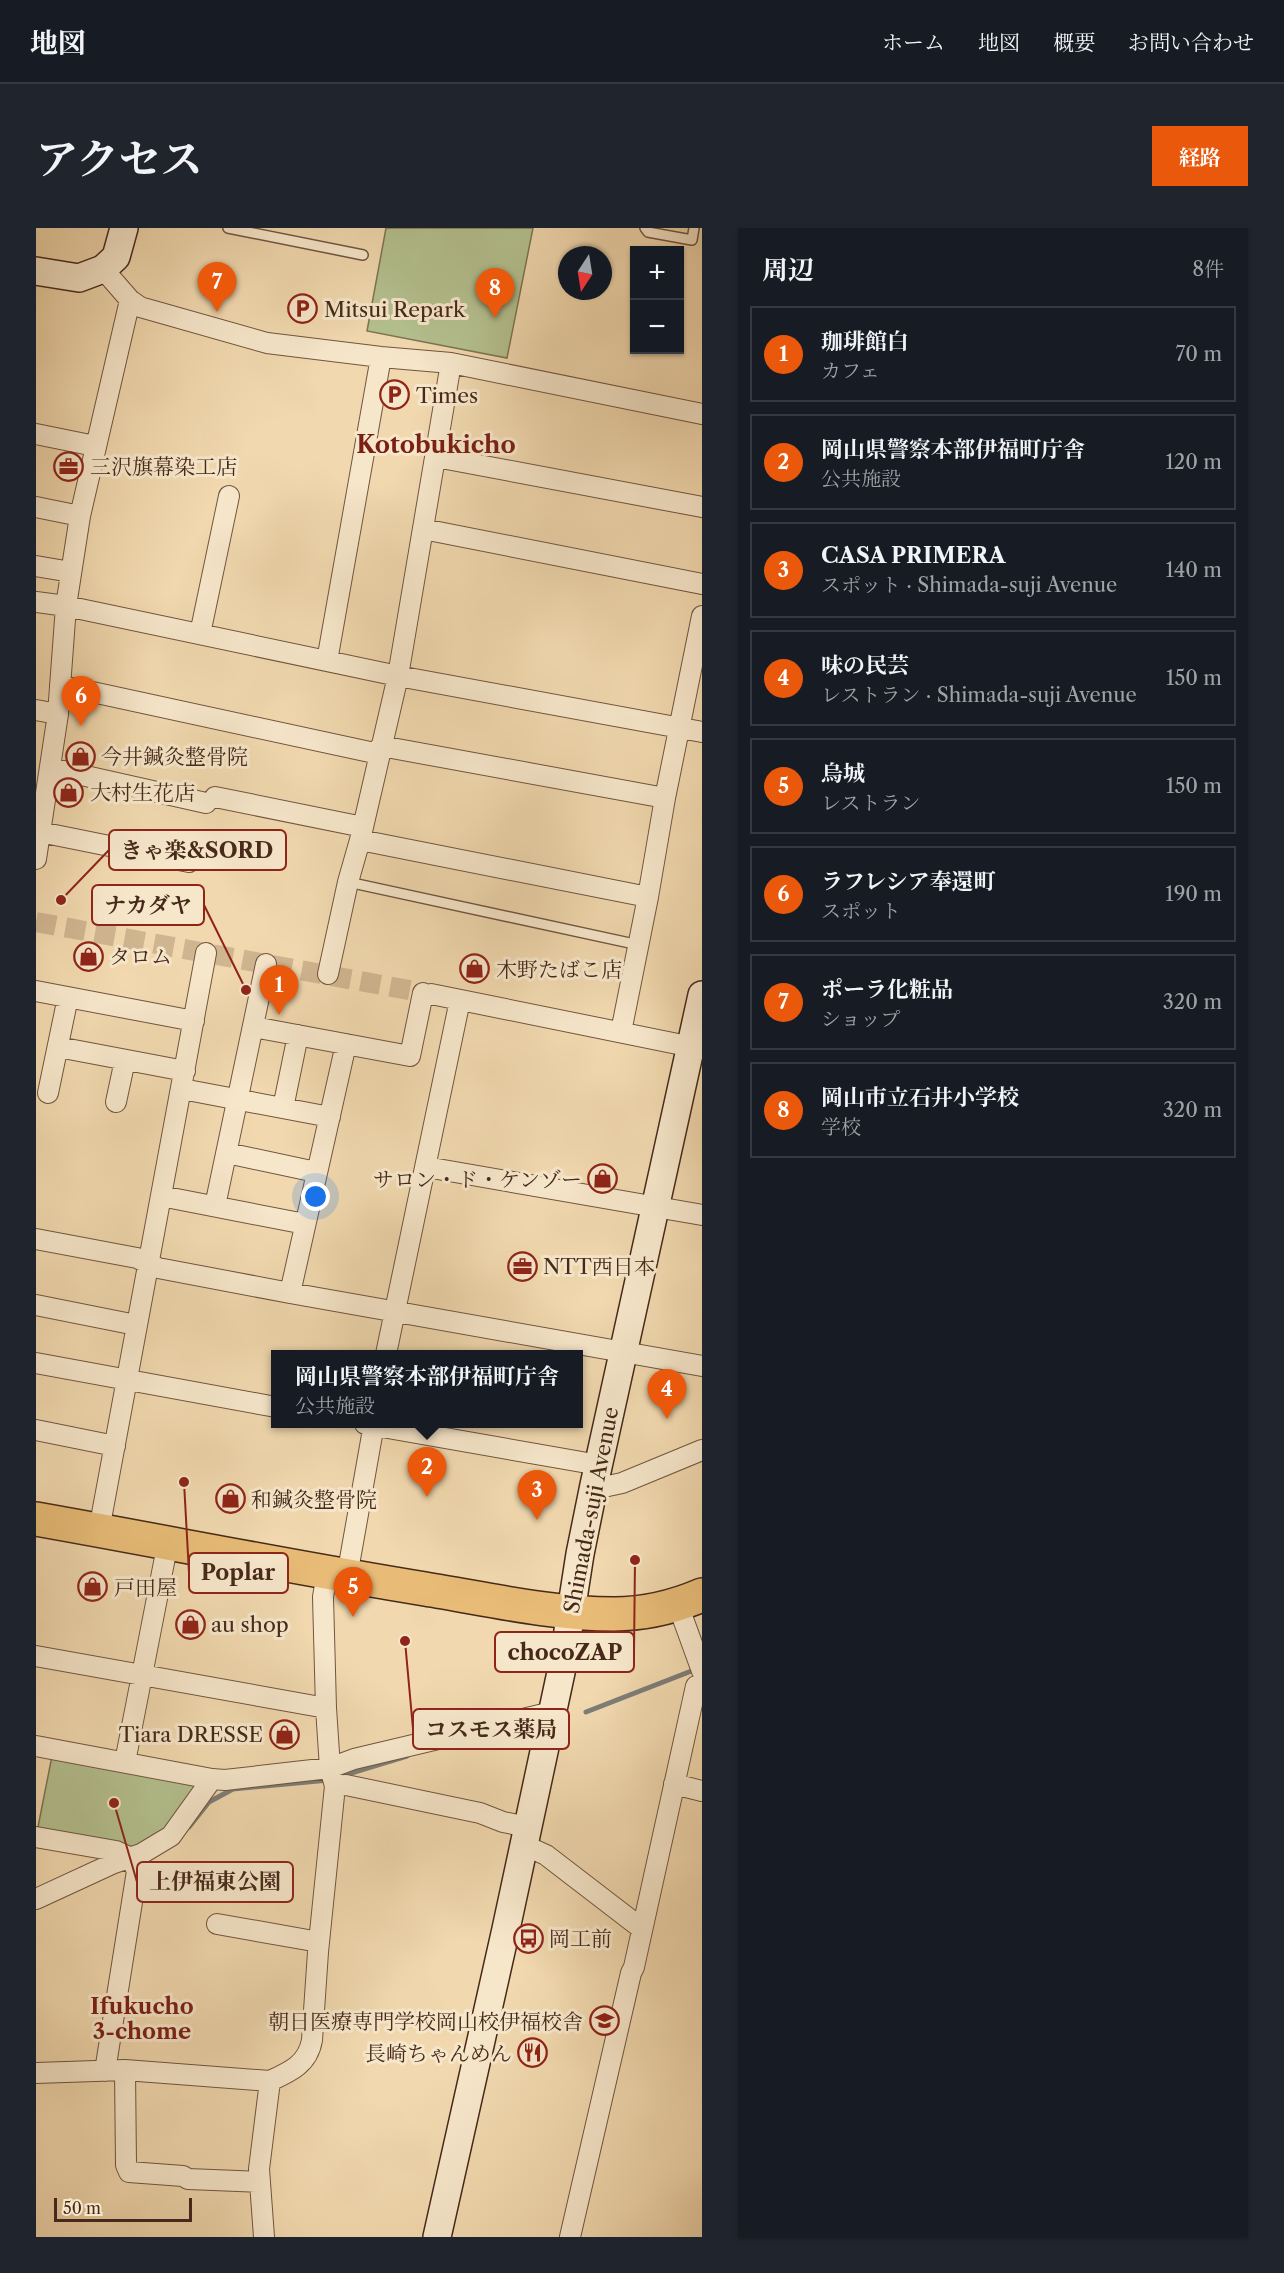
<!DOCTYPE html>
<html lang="ja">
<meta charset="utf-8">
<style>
body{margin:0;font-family:"Libre Caslon Text","Noto Serif JP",serif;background:#20242c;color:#f1f3f6}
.controls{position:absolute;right:18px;top:18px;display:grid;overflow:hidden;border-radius:0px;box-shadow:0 2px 4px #0004}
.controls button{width:54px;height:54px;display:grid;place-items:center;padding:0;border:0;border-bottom:2px solid #363941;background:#171b24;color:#f1f3f6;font:30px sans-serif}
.compass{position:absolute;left:522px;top:18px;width:54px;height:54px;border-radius:50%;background:#171b24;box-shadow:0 2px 4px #0004;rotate:192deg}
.scale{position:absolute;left:18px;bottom:15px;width:138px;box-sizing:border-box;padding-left:6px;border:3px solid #46291a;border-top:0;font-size:16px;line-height:21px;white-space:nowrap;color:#46291a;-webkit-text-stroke:4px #f6e6ca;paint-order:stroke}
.you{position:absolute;left:280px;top:969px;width:21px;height:21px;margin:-15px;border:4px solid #fff;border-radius:50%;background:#1a73e8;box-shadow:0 0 0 9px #1a73e833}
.badge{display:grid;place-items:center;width:39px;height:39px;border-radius:50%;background:#ea580c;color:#fff;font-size:20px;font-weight:700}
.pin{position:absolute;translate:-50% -50px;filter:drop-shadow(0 2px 3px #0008)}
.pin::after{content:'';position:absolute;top:32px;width:21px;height:18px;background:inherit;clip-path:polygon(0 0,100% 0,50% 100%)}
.popup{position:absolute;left:235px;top:1122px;width:312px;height:78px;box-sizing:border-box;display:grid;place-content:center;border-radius:0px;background:#171b24;filter:drop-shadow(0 2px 4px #0005);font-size:20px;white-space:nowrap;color:#9ea1a6}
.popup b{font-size:22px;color:#f1f3f6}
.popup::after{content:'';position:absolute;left:50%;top:100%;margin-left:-12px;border:12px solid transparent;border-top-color:#171b24}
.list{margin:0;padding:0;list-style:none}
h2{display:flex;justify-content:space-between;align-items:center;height:78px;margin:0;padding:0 24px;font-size:26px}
h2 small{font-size:20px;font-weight:400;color:#9ea1a6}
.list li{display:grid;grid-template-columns:39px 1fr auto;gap:18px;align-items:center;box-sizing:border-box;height:96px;margin:0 12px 12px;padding:0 12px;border:2px solid #363941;border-radius:0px}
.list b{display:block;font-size:22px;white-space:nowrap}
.list p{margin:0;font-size:20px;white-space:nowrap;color:#9ea1a6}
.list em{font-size:20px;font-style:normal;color:#9ea1a6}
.map{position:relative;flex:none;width:666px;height:2009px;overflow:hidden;border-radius:0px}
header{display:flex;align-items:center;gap:36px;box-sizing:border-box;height:84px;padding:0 30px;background:#171b24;border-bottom:2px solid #363941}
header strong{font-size:28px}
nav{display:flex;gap:33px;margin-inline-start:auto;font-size:21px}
.intro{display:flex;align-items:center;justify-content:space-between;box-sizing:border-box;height:144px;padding:0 36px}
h1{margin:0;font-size:42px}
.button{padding:15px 27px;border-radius:0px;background:#ea580c;color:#fff;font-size:21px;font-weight:700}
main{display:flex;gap:36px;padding:0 36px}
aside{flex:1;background:#171b24;border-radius:0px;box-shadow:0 2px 4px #0004}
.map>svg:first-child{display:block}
.green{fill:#b4c08f;stroke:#7d7454;stroke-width:1.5}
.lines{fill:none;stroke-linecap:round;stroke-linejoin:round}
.stream{stroke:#7d7e78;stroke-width:5}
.street-tunnel{stroke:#cfb590;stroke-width:20;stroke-dasharray:20 10;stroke-linecap:butt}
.lane-casing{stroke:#71553f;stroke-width:12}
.street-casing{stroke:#71553f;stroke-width:22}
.secondary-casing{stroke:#46291a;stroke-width:30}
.highway-casing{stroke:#46291a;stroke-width:36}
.lane{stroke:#f6e6ca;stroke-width:9}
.street{stroke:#f6e6ca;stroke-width:20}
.secondary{stroke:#f6e6ca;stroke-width:27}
.highway{stroke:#e8bc77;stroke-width:33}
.labels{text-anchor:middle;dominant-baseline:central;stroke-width:6;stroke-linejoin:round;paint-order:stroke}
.poi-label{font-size:21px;fill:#46291a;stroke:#f6e6ca;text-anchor:start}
.street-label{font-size:21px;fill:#46291a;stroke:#f6e6ca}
.neighbourhood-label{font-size:22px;font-weight:bold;fill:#7a1f14;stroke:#f6e6ca}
.quarter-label{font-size:24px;font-weight:bold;fill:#7a1f14;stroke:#f6e6ca}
.leader{fill:none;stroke:#8f2418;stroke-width:2}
.callout-dot{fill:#8f2418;stroke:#f6e6ca;stroke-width:2}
.callout{fill:#f6e6ca;stroke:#8f2418;stroke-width:2}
.callout-label{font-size:22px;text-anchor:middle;font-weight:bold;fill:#46291a}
</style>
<header>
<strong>地図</strong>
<nav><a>ホーム</a><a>地図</a><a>概要</a><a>お問い合わせ</a></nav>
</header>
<div class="intro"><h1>アクセス</h1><a class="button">経路</a></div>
<main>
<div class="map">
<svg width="666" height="2009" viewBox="0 0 666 2009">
<rect width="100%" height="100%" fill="#f1d8ae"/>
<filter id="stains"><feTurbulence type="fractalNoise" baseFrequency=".00333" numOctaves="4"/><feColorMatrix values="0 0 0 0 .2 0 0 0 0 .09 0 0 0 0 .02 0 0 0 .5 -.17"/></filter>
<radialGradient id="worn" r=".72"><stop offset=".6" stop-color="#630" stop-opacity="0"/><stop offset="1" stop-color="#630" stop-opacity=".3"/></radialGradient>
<path class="green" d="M350,0H497L471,130L331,103Z
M16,1528L163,1557L134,1602L97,1625L1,1604Z"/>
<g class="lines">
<path class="stream" d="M550,1484L658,1442H661
M302,1549L371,1528
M153,1599L173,1574L197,1561L293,1552"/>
<path class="street-tunnel" d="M0,694L395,766"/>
<defs>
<path id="lane" d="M192,0L327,27
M609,0L612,4L656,12L658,0
M312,654L603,717"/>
<path id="street" d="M67,41L94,72L104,79L231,115L345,129L415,135L666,186
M0,206L59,218
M400,229L666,279
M0,279L44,288
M387,301L666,356
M0,338L35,344
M0,374L30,378L362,448L666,504
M164,406L193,268
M291,433L345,129
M24,457L343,526
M0,482L22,486
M345,518L629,570
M14,540L170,575
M179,569L327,599
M4,604L153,634
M324,612L612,669
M0,631L22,486L30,378L44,288L94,72
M292,746L312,654L324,612L362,448L415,135
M0,763L158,793
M395,766L666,821
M218,799L374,828L387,765
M585,804L612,669L629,570L666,388
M22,819L149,843
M146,861L294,889
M12,865L32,769
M80,874L89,832
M247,880L262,807
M191,925L280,944
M390,939L666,987
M125,968L269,996
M179,978L230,736
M0,1011L101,1030L122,1040L254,1065L666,1138
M254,1065L310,816
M0,1077L100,1097
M350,1126L424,772
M0,1135L240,1179
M329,1196L563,1237
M0,1202L79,1218
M558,1257L572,1258L586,1255L666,1222
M63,1302L170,725
M311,1348L338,1196
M642,1377L666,1443
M0,1428L290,1480
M0,1518L176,1551
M89,1534L132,1314
M638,1556L666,1563
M299,1558L310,1557L444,1585L467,1594L492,1599
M0,1609L80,1623L95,1630L101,1643L69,1843
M488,1617L510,1627L605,1700
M0,1671L78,1635L105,1626L135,1608L176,1551L189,1552L294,1540L318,1531L516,1484
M181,1696L283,1714
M89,1842L90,1937L93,1944L147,1948L152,1951L224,1954
M0,1845L89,1842L234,1853C254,1844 272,1836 276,1812L282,1724L299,1558L294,1540L290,1480L287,1369L291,1345
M228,2009L223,1941L234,1853
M534,2009L595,1745L598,1739L660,1458L666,1459"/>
<path id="secondary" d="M0,43L43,50L67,41L80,29L88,0
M401,2009L470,1701L527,1435L544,1326L558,1257L666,767"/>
<path id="highway" d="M0,1291C130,1314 259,1340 389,1361C451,1371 515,1386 578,1386C610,1386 638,1379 666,1367"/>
</defs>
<use href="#lane" class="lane-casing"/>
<use href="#street" class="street-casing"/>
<use href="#secondary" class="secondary-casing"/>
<use href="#highway" class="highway-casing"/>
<use href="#lane" class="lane"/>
<use href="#street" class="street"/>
<use href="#secondary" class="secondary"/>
<use href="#highway" class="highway"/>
</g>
<defs>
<symbol id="parking-ring" viewBox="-11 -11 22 22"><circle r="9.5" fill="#f6e6ca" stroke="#8f2418" stroke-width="1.5"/><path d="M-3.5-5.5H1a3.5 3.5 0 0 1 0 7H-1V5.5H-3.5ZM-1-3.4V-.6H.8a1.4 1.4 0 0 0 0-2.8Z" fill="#8f2418"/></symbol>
<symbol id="office-ring" viewBox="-11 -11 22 22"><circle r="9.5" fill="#f6e6ca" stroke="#8f2418" stroke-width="1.5"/><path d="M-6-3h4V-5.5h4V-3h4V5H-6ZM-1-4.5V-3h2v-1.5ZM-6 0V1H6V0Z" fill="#8f2418"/></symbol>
<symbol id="shop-ring" viewBox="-11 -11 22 22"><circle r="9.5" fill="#f6e6ca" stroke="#8f2418" stroke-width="1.5"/><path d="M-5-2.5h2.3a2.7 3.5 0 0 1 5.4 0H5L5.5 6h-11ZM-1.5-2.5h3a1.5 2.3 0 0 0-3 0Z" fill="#8f2418"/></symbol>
<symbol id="bus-ring" viewBox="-11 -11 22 22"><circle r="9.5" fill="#f6e6ca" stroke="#8f2418" stroke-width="1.5"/><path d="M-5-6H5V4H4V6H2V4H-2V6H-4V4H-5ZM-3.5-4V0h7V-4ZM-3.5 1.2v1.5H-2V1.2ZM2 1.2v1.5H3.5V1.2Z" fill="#8f2418"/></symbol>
<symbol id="school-ring" viewBox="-11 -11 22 22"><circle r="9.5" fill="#f6e6ca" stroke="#8f2418" stroke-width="1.5"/><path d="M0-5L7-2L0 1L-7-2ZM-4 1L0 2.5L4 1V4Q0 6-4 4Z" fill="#8f2418"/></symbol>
<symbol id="restaurant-ring" viewBox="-11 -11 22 22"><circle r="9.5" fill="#f6e6ca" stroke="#8f2418" stroke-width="1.5"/><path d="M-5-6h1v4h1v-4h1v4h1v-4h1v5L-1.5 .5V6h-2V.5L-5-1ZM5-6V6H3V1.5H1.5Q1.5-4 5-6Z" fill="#8f2418"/></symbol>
</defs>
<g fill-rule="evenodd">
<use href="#parking-ring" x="250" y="64" width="33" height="33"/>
<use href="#parking-ring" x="342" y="150" width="33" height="33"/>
<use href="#office-ring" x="16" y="222" width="33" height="33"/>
<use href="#shop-ring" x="28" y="512" width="33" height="33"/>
<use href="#shop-ring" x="16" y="548" width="33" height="33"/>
<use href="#shop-ring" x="36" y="712" width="33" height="33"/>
<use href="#shop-ring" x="422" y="724" width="33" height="33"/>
<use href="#shop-ring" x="550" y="934" width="33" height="33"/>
<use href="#office-ring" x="470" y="1022" width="33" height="33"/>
<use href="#shop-ring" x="178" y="1254" width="33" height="33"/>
<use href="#shop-ring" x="40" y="1342" width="33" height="33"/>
<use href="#shop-ring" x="138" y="1380" width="33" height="33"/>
<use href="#shop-ring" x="232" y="1490" width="33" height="33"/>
<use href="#bus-ring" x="476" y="1694" width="33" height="33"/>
<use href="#school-ring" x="552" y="1776" width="33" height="33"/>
<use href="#restaurant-ring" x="480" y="1808" width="33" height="33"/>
</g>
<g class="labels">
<g class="poi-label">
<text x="288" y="81">Mitsui Repark</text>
<text x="380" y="167">Times</text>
<text x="54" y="238">三沢旗幕染工店</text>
<text x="65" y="528">今井鍼灸整骨院</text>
<text x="54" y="564">大村生花店</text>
<text x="73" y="728">タロム</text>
<text x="460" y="741">木野たばこ店</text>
<text x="546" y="951" text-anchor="end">サロン・ド・ケンゾー</text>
<text x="507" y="1038">NTT西日本</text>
<text x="215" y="1271">和鍼灸整骨院</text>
<text x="78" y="1359">戸田屋</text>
<text x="175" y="1396">au shop</text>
<text x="227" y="1506" text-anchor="end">Tiara DRESSE</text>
<text x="513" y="1710">岡工前</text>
<text x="547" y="1793" text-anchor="end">朝日医療専門学校岡山校伊福校舎</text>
<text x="476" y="1825" text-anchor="end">長崎ちゃんめん</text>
</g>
<g class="street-label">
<text transform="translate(555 1282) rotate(-79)">Shimada-suji Avenue</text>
</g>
<g class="neighbourhood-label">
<text x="106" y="1778">Ifukucho<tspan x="106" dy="25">3-chome</tspan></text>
</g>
<g class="quarter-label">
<text x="400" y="216">Kotobukicho</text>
</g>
</g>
<path class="leader" d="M25 672L73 622M210 762L168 677M148 1254L153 1345M599 1332L598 1424M369 1413L377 1501M78 1575L101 1654"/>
<g class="callout-dot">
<circle cx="25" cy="672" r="6"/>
<circle cx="210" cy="762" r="6"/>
<circle cx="148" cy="1254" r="6"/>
<circle cx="599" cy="1332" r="6"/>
<circle cx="369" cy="1413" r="6"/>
<circle cx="78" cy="1575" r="6"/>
</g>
<g class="callout">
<rect x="73" y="602" width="177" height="40" rx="6"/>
<rect x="56" y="657" width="112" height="40" rx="6"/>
<rect x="153" y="1325" width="99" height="40" rx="6"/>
<rect x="459" y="1404" width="139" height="40" rx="6"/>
<rect x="377" y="1481" width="156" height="40" rx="6"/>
<rect x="101" y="1634" width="156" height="40" rx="6"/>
</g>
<g class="callout-label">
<text x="161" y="630">きゃ楽&amp;SORD</text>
<text x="112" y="685">ナカダヤ</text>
<text x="202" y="1352">Poplar</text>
<text x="529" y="1432">chocoZAP</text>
<text x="455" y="1509">コスモス薬局</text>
<text x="179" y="1661">上伊福東公園</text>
</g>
<rect width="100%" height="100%" filter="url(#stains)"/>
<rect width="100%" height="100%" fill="url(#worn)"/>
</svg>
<div class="controls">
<button>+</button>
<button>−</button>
</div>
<svg class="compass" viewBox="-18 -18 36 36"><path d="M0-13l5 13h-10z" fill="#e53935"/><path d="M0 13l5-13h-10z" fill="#9ea1a6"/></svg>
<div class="scale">50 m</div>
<div class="you"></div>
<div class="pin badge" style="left:243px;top:787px">1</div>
<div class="pin badge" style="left:391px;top:1269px">2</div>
<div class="popup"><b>岡山県警察本部伊福町庁舎</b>公共施設</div>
<div class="pin badge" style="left:501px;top:1292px">3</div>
<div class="pin badge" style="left:631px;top:1191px">4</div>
<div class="pin badge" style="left:317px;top:1389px">5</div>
<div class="pin badge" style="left:45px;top:498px">6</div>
<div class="pin badge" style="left:181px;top:84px">7</div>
<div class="pin badge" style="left:459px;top:90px">8</div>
</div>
<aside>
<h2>周辺<small>8件</small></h2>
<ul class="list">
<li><span class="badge">1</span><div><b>珈琲館白</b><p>カフェ</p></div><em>70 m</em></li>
<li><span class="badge">2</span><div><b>岡山県警察本部伊福町庁舎</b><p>公共施設</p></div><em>120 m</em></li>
<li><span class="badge">3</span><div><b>CASA PRIMERA</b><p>スポット · Shimada-suji Avenue</p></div><em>140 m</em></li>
<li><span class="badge">4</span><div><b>味の民芸</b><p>レストラン · Shimada-suji Avenue</p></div><em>150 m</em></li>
<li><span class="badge">5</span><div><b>烏城</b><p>レストラン</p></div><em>150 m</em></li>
<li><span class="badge">6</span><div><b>ラフレシア奉還町</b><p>スポット</p></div><em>190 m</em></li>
<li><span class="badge">7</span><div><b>ポーラ化粧品</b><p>ショップ</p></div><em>320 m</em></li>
<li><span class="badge">8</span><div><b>岡山市立石井小学校</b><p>学校</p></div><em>320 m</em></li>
</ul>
</aside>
</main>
